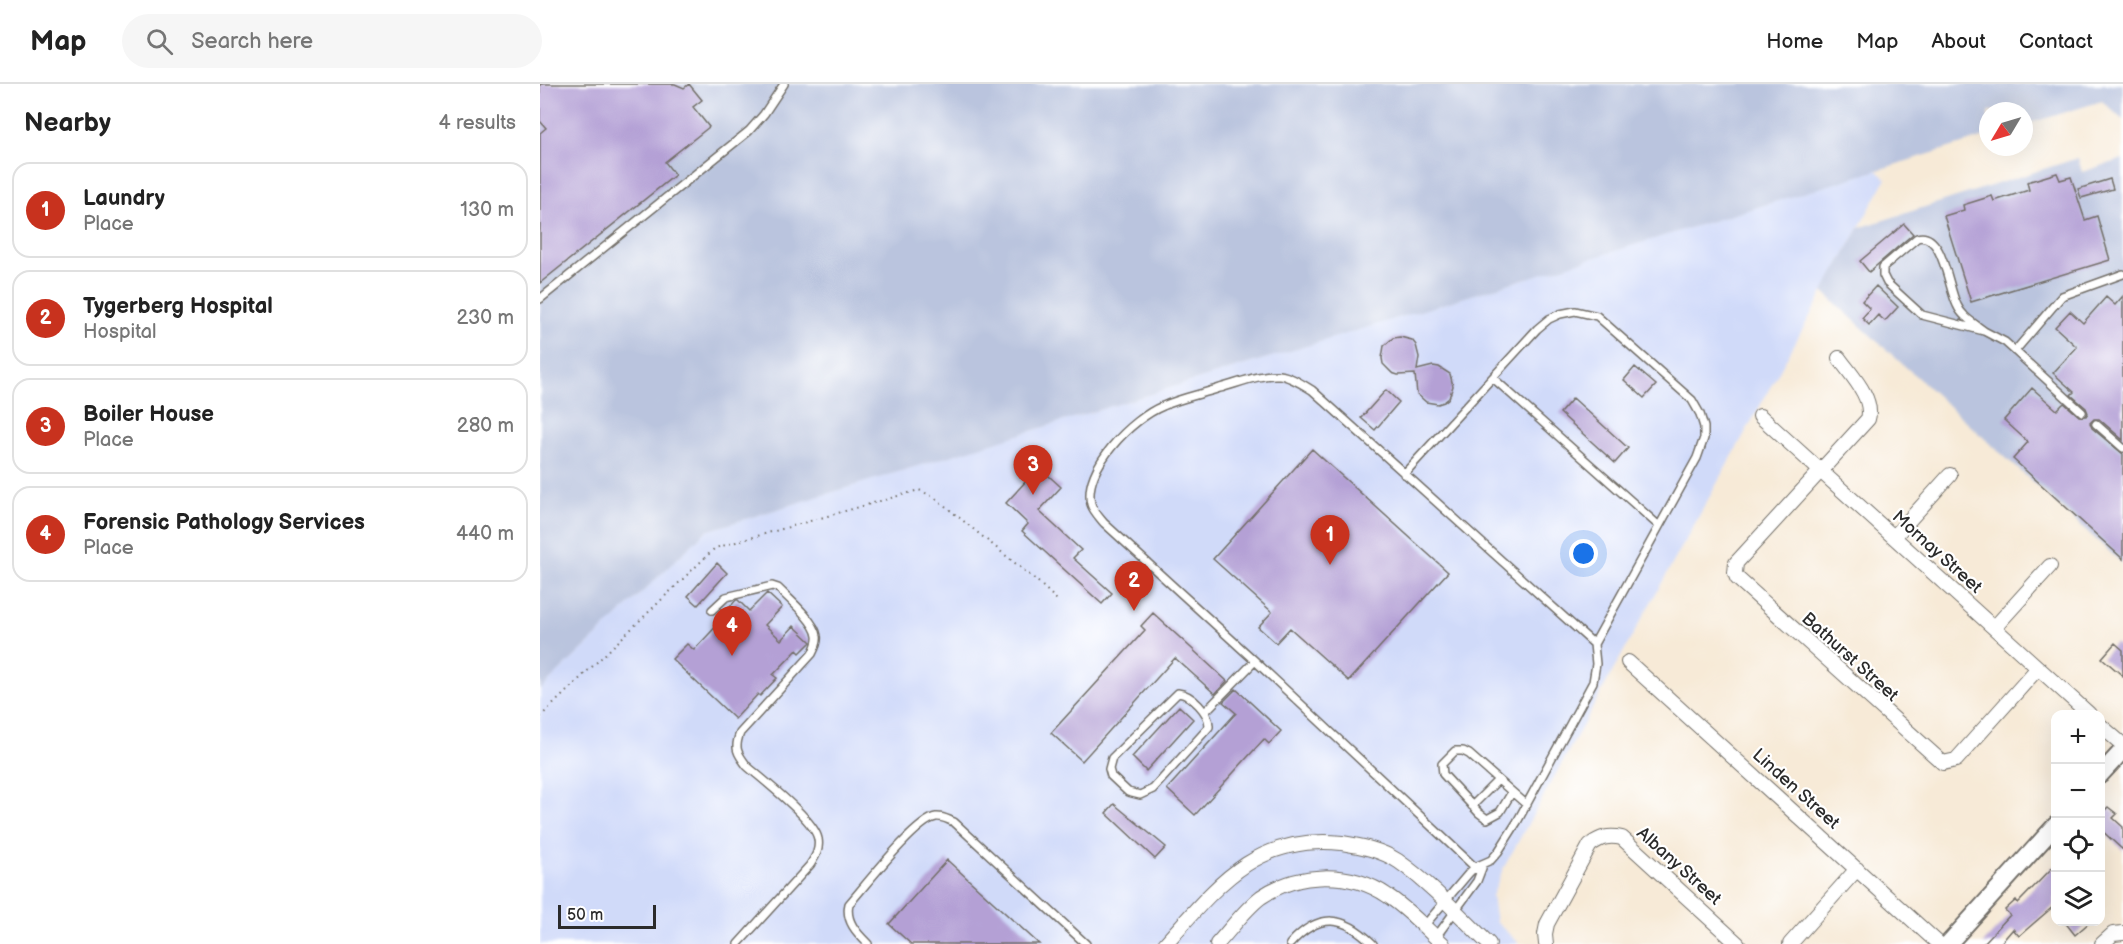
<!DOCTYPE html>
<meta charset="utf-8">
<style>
body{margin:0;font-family:"Balsamiq Sans",sans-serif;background:#f6f6f6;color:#222}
.controls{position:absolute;right:18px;bottom:18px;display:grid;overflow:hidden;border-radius:12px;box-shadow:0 6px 24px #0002}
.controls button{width:54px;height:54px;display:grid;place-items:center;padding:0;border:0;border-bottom:2px solid #e0e0e0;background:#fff;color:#222;font:30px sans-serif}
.compass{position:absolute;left:1439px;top:18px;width:54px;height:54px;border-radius:50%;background:#fff;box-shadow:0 6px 24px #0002;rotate:232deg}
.scale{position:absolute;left:18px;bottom:15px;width:98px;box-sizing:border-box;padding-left:6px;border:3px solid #2b2b2b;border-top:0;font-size:16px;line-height:21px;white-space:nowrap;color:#2b2b2b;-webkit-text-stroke:4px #fff;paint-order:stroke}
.you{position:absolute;left:1044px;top:470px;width:21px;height:21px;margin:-15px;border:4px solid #fff;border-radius:50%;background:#1a73e8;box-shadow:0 0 0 9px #1a73e833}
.badge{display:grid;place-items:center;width:39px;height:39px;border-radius:50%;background:#c8321e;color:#fff;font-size:20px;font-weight:700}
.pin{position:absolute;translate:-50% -50px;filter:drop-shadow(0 2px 3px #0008)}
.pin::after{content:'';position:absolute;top:32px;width:21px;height:18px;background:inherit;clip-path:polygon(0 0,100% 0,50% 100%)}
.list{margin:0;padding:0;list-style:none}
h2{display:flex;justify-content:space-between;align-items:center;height:78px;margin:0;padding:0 24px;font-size:26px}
h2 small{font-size:20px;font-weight:400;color:#767676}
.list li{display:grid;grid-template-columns:39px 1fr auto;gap:18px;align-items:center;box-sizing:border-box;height:96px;margin:0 12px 12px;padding:0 12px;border:2px solid #e0e0e0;border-radius:18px}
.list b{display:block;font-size:22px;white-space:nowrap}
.list p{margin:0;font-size:20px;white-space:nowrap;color:#767676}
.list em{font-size:20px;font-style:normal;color:#767676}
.icon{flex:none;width:33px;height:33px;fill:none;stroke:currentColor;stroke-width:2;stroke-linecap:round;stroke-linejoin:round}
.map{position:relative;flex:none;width:1583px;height:860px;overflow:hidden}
header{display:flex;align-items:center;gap:36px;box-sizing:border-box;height:84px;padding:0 30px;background:#fff;border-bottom:2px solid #e0e0e0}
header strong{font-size:28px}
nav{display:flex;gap:33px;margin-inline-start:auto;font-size:21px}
.search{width:420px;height:54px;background:#f6f6f6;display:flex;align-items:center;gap:15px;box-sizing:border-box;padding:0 21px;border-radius:33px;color:#767676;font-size:22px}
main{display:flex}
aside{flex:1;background:#fff}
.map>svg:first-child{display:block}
.built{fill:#d0daf9}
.industrial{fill:#bac4de}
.building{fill:#b4a0d5}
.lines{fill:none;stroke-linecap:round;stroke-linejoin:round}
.service-casing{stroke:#726e67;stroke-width:10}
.minor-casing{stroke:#726e67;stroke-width:16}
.tertiary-casing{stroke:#726e67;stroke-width:20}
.path{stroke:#726e67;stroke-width:2;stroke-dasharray:1.5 4.5;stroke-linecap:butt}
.service{stroke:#fff;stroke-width:7}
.minor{stroke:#fff;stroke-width:14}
.tertiary{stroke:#fff;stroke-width:16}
.labels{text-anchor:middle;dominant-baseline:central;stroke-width:4.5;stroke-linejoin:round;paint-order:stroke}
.street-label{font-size:18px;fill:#2b2b2b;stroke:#fff}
</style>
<header>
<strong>Map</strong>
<div class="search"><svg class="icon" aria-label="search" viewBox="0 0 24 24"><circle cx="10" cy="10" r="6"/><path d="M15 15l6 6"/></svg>Search here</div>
<nav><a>Home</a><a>Map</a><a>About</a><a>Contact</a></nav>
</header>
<main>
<aside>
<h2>Nearby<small>4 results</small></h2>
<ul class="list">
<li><span class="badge">1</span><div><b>Laundry</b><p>Place</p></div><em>130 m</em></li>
<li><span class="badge">2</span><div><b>Tygerberg Hospital</b><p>Hospital</p></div><em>230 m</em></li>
<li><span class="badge">3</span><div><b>Boiler House</b><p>Place</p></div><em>280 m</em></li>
<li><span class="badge">4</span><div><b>Forensic Pathology Services</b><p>Place</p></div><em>440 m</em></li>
</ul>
</aside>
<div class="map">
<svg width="1583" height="860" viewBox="0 0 1583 860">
<rect width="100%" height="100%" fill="#fff"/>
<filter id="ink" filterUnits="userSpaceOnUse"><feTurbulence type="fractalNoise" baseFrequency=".0167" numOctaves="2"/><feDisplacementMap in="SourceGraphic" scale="12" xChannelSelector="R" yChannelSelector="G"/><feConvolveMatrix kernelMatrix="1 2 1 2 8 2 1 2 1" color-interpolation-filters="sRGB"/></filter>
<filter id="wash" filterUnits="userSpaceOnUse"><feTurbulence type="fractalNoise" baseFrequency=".008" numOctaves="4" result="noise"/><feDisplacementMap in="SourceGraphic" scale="24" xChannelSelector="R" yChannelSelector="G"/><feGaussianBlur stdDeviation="1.35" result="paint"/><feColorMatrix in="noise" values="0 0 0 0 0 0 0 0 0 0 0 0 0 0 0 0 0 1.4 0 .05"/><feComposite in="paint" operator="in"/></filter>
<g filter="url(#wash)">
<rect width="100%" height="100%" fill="#f7ead7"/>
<path class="built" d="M1337,86L1346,95L963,785L952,812L956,838L980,860H0V606L166,447Z"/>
<path class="industrial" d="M0,0H1583V36L1562,17L1484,41V27H1448V52L166,447L0,606Z
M1538,74L1542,88L1583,75V480L1283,208L1319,144Z"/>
<g id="blocks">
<path class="building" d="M0,0H135L144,4L149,0L162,16L153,23L169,43L125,78L135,91L0,199V49L6,44L0,37Z
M1517,89L1520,96L1531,93L1545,136L1557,132L1570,176L1431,218L1404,132L1424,126L1423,121L1452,112L1454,117L1489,106L1487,98Z
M1570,95L1573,105L1541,114L1538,105Z
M1364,140L1373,150L1329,188L1320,177Z
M1336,202L1358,223L1345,237L1338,231L1329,241L1322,234L1330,225L1322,217Z
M1583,212V356L1559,335H1554L1550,339L1552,344L1583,370V475L1473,375L1488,358L1464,336L1492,304L1517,326L1524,319L1539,332H1546L1548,329L1546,324L1531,311L1534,308L1513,289L1537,263L1515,243L1530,227L1543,239L1566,213L1575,221Z
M860,253L872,256L876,261L879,273L877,286L893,282L899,283L910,290L913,302L909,314L904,318L898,320L886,318L877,310L875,290L858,291L852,289L843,280L842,274L844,262L853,254Z
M1095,283L1116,301L1104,314L1084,296Z
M846,306L859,318L835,346L821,334Z
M1033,314L1088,364L1075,379L1020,329Z
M772,365L908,488L809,597L750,544L736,559L718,543L732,528L673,475Z
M499,383L521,403L499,427L541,466L533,474L572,509L562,520L482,447L488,440L466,419Z
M177,479L187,489L158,521L148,512Z
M227,509L242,523L225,541L241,556L254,542L271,558L260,569L257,566L233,591L237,594L220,612L218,610L195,635L132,575L147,560L154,566L184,534L182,532L196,516H198L209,527Z
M613,529L687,597L675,610L635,574L542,677L511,649L605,546L601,542Z
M1575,559L1583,566V592L1562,574Z
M696,605L741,647L729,660L724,655L655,731L627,705L696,629L683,618Z
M639,622L653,635L606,687L592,673Z
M574,720L626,763L615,775L566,729Z
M1568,723L1577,730L1573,734L1583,743V766L1560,745V731Z
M407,776L499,860H371L349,840Z
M1515,781V821L1479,852L1473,845L1460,860H1443L1470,831L1465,826L1476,816L1478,819Z
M1524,837H1551L1535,851Z"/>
</g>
</g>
<g filter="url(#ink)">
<use href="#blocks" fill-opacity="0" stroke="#726e67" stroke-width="1.5"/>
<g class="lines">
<defs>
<path id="service" d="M0,215L209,47L224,30L244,0
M1444,247C1434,239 1422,233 1417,221C1408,204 1403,146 1377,154L1343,183V191L1347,199L1382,231L1444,247L1465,258L1475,267L1522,212L1583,190
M1475,267L1542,328
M953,294L1118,441
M1556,340L1583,364
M864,390L997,245L1009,235L1020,230L1035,227L1057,232L1152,316L1160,330L1164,343V354L1157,374L1054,560L1056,580L1053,598L977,738L958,768L951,776L935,783L929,789L884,842
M172,526L186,513L232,502L238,504C249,515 275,537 277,552C278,558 275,564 272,570L200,649C194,664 197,669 207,682C223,696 275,736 278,755C280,766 275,773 270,781L198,860
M638,609C651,610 670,629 669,643L613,705L600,711L588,708L571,692L569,685L572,674Z
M665,628L715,577
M972,708L960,728L947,735L939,729L903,690L902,680L915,667H923L929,670L987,721
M932,722L958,696
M940,788L715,577L564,439C560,434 553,427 551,420C542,384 593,334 623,322C641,314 662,310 680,304C699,299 719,290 739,291C750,292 762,300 772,306L1054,560
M896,853L937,797L942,784
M328,860C317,849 305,837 309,820C325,802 376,736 396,733C403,732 408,736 414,738L546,860
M750,860C779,828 804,831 833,860"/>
<path id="minor" d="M1299,274C1311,291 1334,314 1328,335L1196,479L1195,489L1197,494L1403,679L1416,676L1498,584
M1220,332L1549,630
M1354,453L1410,391
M1454,544L1510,482
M1088,578L1399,860
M1560,641L1583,661
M625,860C677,802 715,750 802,759C821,762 841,766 858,777C891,800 920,832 949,860
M677,860C691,845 704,826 721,813C758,788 810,786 848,812C868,825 885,844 903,860
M1006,860L1005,850L1007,840L1050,761C1061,753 1069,751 1082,754L1198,860
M1250,860L1317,785
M1562,860L1573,850L1583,849"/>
<path id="tertiary" d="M1560,691L1583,666
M1408,860L1516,741"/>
</defs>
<use href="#service" class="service-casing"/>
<use href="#minor" class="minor-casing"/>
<use href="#tertiary" class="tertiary-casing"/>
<path class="path" d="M0,633L175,464L379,406L394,413L497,497L517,516"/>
<use href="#service" class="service"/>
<use href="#minor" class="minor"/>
<use href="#tertiary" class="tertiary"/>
</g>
</g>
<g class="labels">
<g class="street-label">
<text transform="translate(1397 468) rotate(42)">Mornay Street</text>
<text transform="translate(1310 573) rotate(42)">Bathurst Street</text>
<text transform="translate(1256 705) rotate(42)">Linden Street</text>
<text transform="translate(1139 782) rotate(42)">Albany Street</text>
</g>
</g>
</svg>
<div class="controls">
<button>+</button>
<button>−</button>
<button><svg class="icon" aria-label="locate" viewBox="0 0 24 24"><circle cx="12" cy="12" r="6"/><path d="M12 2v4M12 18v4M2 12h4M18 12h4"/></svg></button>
<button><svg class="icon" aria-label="layers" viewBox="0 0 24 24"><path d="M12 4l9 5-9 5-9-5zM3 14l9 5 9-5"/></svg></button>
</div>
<svg class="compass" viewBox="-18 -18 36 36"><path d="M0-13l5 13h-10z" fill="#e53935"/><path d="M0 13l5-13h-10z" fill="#767676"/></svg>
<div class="scale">50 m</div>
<div class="you"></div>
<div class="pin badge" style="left:790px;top:481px">1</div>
<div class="pin badge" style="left:594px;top:527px">2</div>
<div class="pin badge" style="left:493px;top:411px">3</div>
<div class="pin badge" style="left:192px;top:572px">4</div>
</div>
</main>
